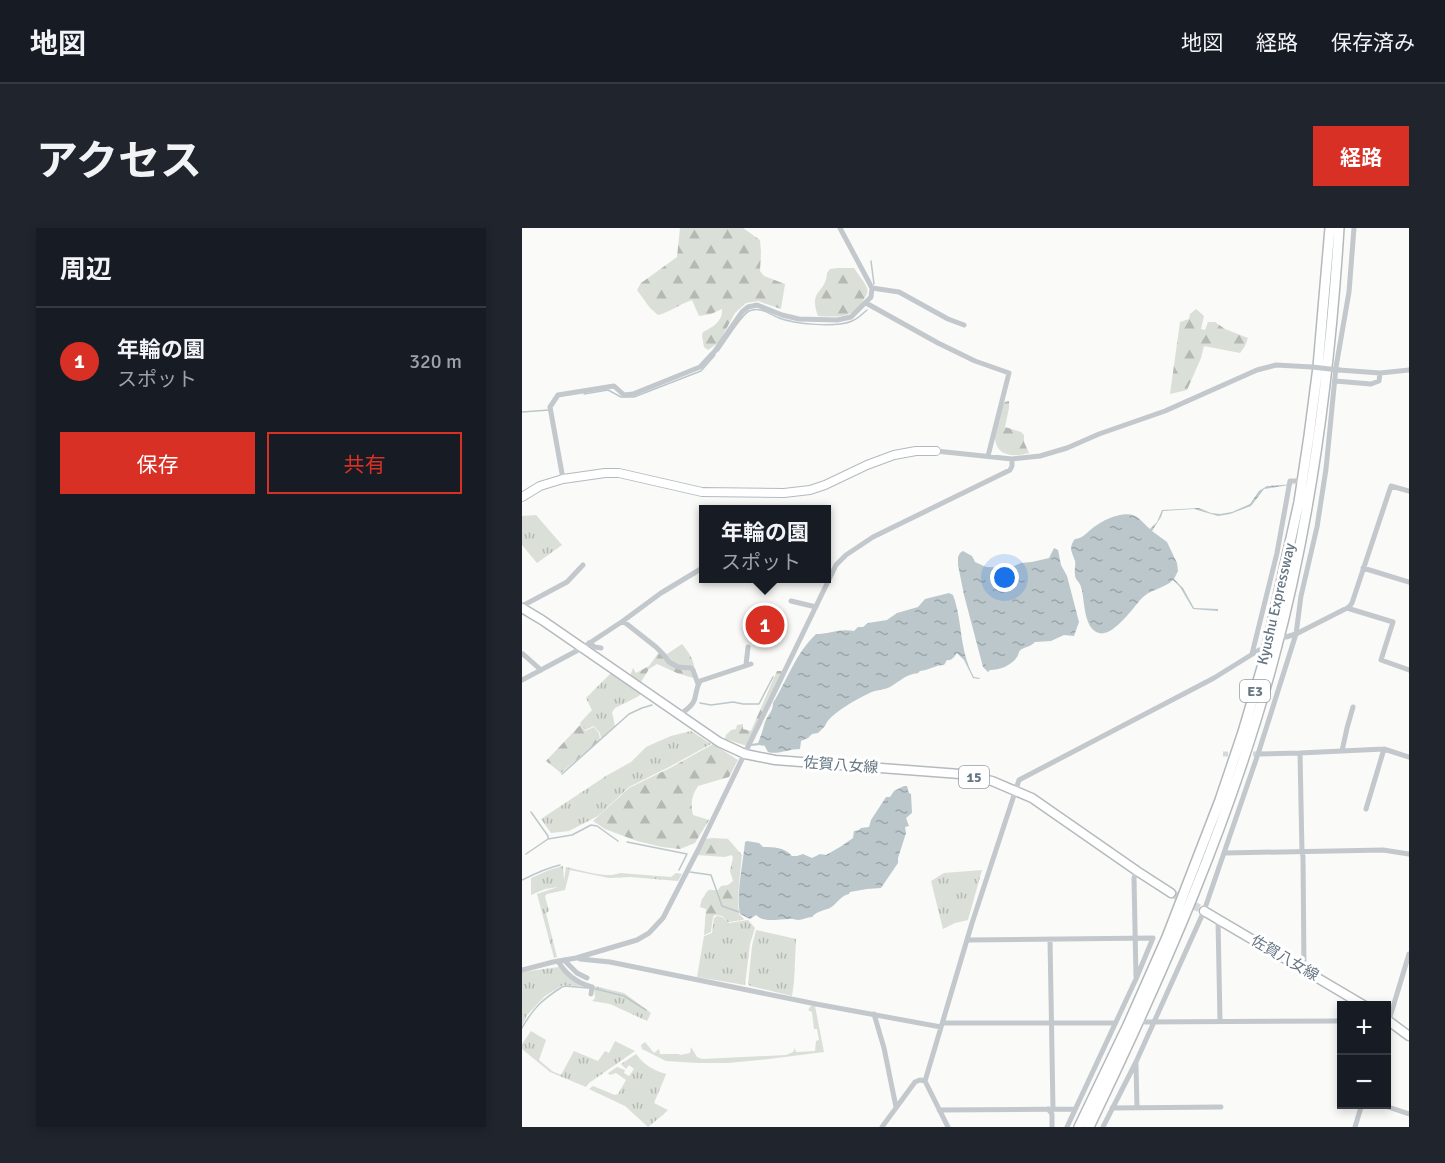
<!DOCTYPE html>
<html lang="ja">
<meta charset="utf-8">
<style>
body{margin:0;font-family:Signika,"Noto Sans JP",sans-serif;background:#20242c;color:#f1f3f6}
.controls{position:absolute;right:18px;bottom:18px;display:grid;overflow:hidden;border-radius:0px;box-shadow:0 3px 9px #0003}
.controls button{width:54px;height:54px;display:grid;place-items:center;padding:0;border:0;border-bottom:2px solid #363941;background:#171b24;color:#f1f3f6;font:30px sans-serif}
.you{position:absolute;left:483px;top:350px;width:21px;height:21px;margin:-15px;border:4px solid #fff;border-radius:50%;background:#1a73e8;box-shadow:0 0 0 9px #1a73e833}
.badge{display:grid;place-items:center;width:39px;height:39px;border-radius:50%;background:#d93025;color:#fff;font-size:20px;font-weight:700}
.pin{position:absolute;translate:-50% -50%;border:3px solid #fff;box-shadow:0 2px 6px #0006}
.popup{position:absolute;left:177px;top:277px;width:132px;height:78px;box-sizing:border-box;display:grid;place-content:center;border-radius:0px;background:#171b24;filter:drop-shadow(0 2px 4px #0005);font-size:20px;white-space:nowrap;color:#9ea1a6}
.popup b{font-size:22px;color:#f1f3f6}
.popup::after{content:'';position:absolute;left:50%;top:100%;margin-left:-12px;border:12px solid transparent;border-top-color:#171b24}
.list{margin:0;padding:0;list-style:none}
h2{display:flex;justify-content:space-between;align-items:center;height:78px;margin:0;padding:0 24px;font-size:26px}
h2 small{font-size:20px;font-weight:400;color:#9ea1a6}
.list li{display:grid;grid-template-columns:39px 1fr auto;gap:18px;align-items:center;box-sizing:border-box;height:108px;padding:0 24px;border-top:2px solid #363941}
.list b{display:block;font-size:22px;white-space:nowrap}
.list p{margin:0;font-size:20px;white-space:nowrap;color:#9ea1a6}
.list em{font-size:20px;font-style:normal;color:#9ea1a6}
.actions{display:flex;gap:12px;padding:18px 24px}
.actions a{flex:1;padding:14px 0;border:2px solid #d93025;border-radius:0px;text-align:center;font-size:21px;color:#d93025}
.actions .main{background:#d93025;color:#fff}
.map{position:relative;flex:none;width:887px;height:899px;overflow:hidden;border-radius:0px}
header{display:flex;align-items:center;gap:36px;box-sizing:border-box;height:84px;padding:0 30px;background:#171b24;border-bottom:2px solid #363941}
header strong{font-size:28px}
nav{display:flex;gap:33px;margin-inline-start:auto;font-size:21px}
.intro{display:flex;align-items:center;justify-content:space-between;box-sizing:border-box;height:144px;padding:0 36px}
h1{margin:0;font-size:42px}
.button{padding:15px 27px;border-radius:0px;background:#d93025;color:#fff;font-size:21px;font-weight:700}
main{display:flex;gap:36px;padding:0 36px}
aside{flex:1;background:#171b24;border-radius:0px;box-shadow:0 3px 9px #0003}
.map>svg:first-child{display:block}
.grass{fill:url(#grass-tufts)}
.forest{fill:url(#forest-firs)}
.green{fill:#dadfd7}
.water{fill:url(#water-ripples)}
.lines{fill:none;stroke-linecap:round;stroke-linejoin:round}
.stream{stroke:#bbc7cb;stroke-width:1.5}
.street-tunnel{stroke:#d5d9db;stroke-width:5;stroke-dasharray:5 2.5;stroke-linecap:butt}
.primary-tunnel{stroke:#d5d9db;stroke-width:8;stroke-dasharray:8 4;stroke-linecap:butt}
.secondary-casing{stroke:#b3babf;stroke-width:10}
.primary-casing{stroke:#b5babe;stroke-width:11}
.highway-casing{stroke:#b4b9bd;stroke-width:12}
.street{stroke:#c3c8cc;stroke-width:5}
.secondary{stroke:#fff;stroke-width:8}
.primary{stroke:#fff;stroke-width:8}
.highway{stroke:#fff;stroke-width:9}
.street-bridge{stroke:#c3c8cc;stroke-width:5}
.labels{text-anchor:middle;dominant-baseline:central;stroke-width:6;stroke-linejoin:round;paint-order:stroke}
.shield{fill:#fff;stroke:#939fa8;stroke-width:1.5}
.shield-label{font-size:14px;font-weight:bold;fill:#657683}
.street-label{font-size:15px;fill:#657683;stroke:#fff}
</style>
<header>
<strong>地図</strong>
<nav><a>地図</a><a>経路</a><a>保存済み</a></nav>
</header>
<div class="intro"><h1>アクセス</h1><a class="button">経路</a></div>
<main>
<aside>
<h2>周辺<small></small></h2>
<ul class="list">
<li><span class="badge">1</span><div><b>年輪の園</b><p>スポット</p></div><em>320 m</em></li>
</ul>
<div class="actions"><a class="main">保存</a><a>共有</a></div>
</aside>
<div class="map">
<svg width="887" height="899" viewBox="0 0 887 899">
<defs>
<pattern id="grass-tufts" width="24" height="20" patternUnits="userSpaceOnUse" patternTransform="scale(1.5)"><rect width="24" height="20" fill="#dadfd7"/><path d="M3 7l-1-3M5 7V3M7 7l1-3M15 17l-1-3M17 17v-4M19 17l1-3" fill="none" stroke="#b4b9b4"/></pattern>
<pattern id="forest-firs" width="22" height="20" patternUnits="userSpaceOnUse" patternTransform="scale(1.5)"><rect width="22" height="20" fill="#dadfd7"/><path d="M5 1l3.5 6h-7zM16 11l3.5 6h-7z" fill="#b4b9b4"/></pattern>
<pattern id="water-ripples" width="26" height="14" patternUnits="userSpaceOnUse" patternTransform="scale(1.5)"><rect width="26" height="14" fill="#bbc7cb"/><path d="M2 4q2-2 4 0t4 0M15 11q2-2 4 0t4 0" fill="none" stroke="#9ca6aa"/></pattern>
</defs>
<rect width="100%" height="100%" fill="#fafaf8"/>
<path class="grass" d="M14,287L40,317L15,335L0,317V288Z
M89,445L119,465L117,468L93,480L90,484L93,498L79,511L78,505L72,498L63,502L58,495L70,482L64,470Z
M169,503L189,516L149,538L107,559L76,588L47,603L29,605L19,591L84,548L109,534L124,519L149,508Z
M41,638L42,652L44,639C59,642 84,651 98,645L149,649L154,645L160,646L156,653L108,649L87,650L48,642L43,662L25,666L23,668L27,683L24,685L35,729L32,730L15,666L36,659L23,661L9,667V650L27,642Z
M460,642L446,692L433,695L421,701L409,653L422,645Z
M195,688L200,689L207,695L226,692L233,700L228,716L223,757L175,749L182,708L190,705L192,690Z
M234,702L274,711L272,754L270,768L228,758L226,756L230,718Z
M37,739L66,759L41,757L23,768L5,787L0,798V744Z
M72,758L102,765L129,785L125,793L88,776L70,773L73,770Z
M9,803L24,812L17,832L30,843L39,847L52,823L76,833L83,823L87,825L93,813L113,823L67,855L64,859L28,844L0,821V816Z
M114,826C122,837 131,842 144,846L145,844L132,875L146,882L142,886L126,899L103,878L67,861L71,858L93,867L96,866L104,852L94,845L88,847L86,845L95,839L103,842L102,845L107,848L112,841L107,837L104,841L99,836Z"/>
<path class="forest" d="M158,0H221L238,12L239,24L238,43L242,48L263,56L259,81L236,73L224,75L213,85L197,114L186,122L182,119L180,108L181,104C191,99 201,93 200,81L189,86L177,88L170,72C158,76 148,84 136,87L128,80L115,62L119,55L155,29Z
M316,40H332C336,46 342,53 345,60C347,65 343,69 341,73C332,91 313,89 296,88C286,61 304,66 305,45L308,41Z
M674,81L682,88L679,101L683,102L686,94H693L703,101L726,110L723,118L718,125L682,118L679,130L665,162L648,166L658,94L667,91L668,86Z
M487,173V180L483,199L499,204L502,207V214L507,225C493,229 475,229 473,211C472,205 479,185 480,178L483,174Z
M160,416C168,426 176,437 171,450L155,445L135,436L127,441L119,454L108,448L111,440L114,445L127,438L137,424L145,426Z
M262,441L225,518L203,511L204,507L209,502L214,501L215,497L221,496V501L229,503L255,443H259Z
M59,496L63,503L72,499L77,505L78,512L39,545L24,533Z
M191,516L216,532L207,549L176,558C170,567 168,575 171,587L187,592L173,615L158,621L140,619L115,613L83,601L71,593L107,560L150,539Z
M190,610L206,611L220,627C218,647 215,666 217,686L222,691L221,692L206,694L200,688L193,687L191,689L189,704L182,707L184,681L178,679L180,671C183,669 183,664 187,662C190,661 193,663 196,662L199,658L206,657L211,653L208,643L211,629L209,627L203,629L175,627L183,611Z"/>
<path class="green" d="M289,778H293L302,824L247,831L206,835H175L144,833L120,821L119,817L123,814L132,825L137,821L138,826H157L158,827L168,825L169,819L175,829L180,831L264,827L271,824L273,820L274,824L293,823L294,813L297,812L295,801H292L290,784L286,782Z"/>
<path class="water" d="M774,256L742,261L729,278L708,286L696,288L672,281L641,283L639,289L630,303L645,314L655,335L656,343L652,351L661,360L672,380L696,381V383L671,381L658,359L651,352C642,361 628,361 619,371C611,380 591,409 577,405C561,401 563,371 559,359C558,354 553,352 553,347C552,342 554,337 553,333C550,324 546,320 553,311C562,310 565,304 572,299C581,292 602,282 613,288C619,291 623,297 628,301L635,294L640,282L677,280L689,285L698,286L710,284L728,276L737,263L745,258Z
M532,320L536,322L539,337L545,348L557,394L552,408L542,407L529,413L513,414C508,419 506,418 500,421C496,423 497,426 495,429C489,438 477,442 468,442L466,444L461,439L442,367L436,337V329L438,325L441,323L450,328L453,334L464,339L488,340L499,335L510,334L527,330Z
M427,365L431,367C441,394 437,423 452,449L458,450L457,451L451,450L442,432L435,425C433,428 430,433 425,432L422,437C413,437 407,442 398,443L396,445C384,446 377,454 368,459C362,462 355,462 350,464C338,469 307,486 303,498L296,505L290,506L286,510L279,513L278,521C266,521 256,527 246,524L242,517L241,518L238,517L229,518V516L236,515C239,508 241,501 243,494C246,486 251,484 251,475C265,452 274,425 294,406C306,406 319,400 332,403L336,399H341L346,395L365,392L375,385L396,379L403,371Z
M382,558H385L387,565L389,566L390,585L384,590L387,598L383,599L384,605L376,630V635L359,660L345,661L328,664L327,666C318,668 315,676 308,680C301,683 295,683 290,689C285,689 281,692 276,692C274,692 272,691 271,691C258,690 243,696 234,687L228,691L218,686C214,665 221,636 223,614L225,613L237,615L241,619C252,619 262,619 270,628H275L281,626L290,630L298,626L304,627L318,619L331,610L332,603L337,602L339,600L347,599L349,592L364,569H368L372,563Z"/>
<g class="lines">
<path class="stream" d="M349,33L352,56
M196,123C203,114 218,88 227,83C238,78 247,86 257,90C272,96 315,100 330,93C336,91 340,86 345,82
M62,166L86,162L99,169H112L179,143L193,127
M0,184L27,182
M178,475L189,477L211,474L221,476H237L251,449
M40,546L107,486L120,480L130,477
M9,584L26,608V611
M105,614L165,626L157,642
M4,626L26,611L50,607L69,597L75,598L96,613
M168,644L189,647L200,678L217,684
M0,652C12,646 25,640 38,637
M70,760L102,768L124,782
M0,800C11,780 21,771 40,759L43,758L66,760"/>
<path class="street-tunnel" d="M701,526H736"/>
<path class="primary-tunnel" d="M649,665L682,683"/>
<defs>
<path id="secondary" d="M0,269L18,258L41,251L83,245H97L180,264L262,265L288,262L303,257L345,237L372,227L394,223H414"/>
<path id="primary" d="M0,380L20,392L197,514L223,526L253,532L438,546L470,553L510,570L615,643L649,665
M682,683L843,778
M864,791L887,808"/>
<path id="highway" d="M557,899L606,797L645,709L698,572L721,504L741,436L777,274L787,208L796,139L808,0
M567,899C640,747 709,592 752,429C790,289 808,144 817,0"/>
</defs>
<use href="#secondary" class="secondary-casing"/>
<use href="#primary" class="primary-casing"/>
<use href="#highway" class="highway-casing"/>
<path class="street" d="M350,60L377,64L426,91L442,97
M344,75L416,115L453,133L487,145L466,228
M817,142L858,145L887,142
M813,153L849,156L857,153L858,145
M414,223L490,231L518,228L545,220L577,206L643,183L735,142L754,137L790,139
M41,251L28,179L36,167L92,158L102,167L111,166L178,139L193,123L220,84L226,79L235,77L260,87L277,91L315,92L329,89L349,69L350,60L318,0
M841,340L887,354
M269,373L294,379
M0,378L45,354L61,337
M825,380L871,394L859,432L887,442
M101,393L134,419L141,426L147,434L156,439L169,440L171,442L176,456
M764,409L774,406L827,379L830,375L869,258L887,263
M67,415L73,419L79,420
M1,426L19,442
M730,426L755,325L768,253H774
M224,437L226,419
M0,452L60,420L101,393L139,365L182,339
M160,485C179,472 170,468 178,453L229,436
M820,523L825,500L831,479
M778,525L780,624L781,629L782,741
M736,526L778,525L862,521L887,529
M844,581L862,521
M703,625L861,622L887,626
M696,692L698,793
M528,711L531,881
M446,712L631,710L614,751L545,899
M58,731L88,734L294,776L419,799
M42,732L55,745L65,750
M36,733C44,747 55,755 70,759L69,766
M0,742L31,734L54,730L115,712L127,705L141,690L176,622L314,337L324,327L351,309L488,242L490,238V231
M614,749L612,650L615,643
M352,786L362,820L374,879
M623,794L820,793
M421,795H592
M864,802L887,726
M614,836L615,880
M857,876L887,886
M590,880L699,879
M526,881L530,886V899
M417,882L553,881
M360,899L393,854L398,852L403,853
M426,899L403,853L450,695L497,552L692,450L737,422
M581,899L614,834L682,683L736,526L774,406L779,368L795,299L804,241L814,139L827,64L832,0
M833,899L840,876"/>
<use href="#secondary" class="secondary"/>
<use href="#primary" class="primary"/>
<use href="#highway" class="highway"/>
<path class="street-bridge" d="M790,139L817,142"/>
</g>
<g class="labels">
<g class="shield">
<rect x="718" y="452" width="30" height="22" rx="4.5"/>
<rect x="437" y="538" width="30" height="22" rx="4.5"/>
</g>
<g class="shield-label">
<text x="733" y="463">E3</text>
<text x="452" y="549">15</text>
</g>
<g class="street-label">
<text transform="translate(754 376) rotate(-77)">Kyushu Expressway</text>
<text transform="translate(319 537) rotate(4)">佐賀八女線</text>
<text transform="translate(763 730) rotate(30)">佐賀八女線</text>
</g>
</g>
</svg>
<div class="controls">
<button>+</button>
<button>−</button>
</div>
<div class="you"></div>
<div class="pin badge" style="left:243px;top:397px">1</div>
<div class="popup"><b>年輪の園</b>スポット</div>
</div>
</main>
